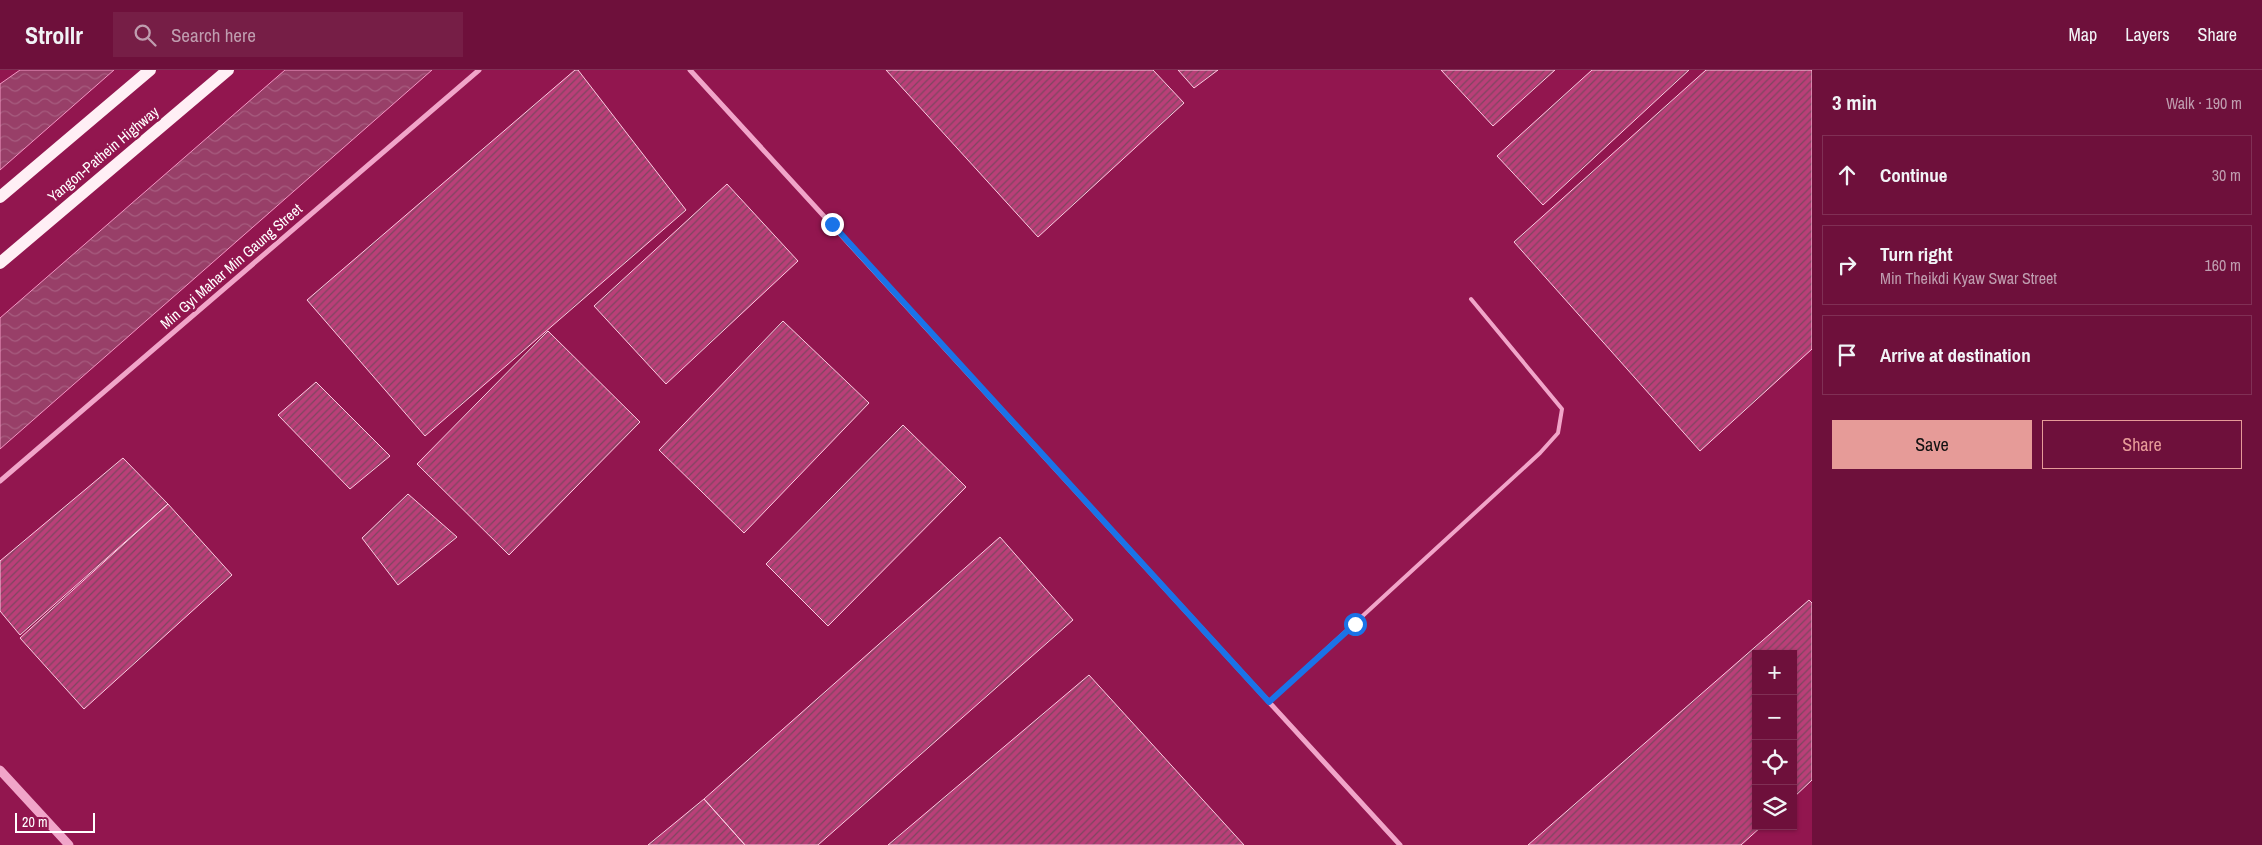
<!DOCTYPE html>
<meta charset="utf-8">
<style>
body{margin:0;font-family:"Archivo Narrow",sans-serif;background:#761e46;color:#f1f3f6}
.controls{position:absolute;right:15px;bottom:15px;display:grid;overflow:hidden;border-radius:0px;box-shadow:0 1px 4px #0004}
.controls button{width:45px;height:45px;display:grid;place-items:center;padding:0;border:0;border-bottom:1px solid #803055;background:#6e103b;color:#f1f3f6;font:25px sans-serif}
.scale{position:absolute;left:15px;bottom:12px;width:80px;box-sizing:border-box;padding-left:5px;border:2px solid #fff;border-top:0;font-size:14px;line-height:18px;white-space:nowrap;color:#fff;-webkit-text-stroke:4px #92164f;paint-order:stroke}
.stop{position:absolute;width:15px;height:15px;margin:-11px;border:4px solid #1a73e8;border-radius:50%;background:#fff}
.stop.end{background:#1a73e8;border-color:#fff;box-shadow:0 1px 5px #0008}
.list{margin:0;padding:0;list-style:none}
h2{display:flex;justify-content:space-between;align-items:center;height:65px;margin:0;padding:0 20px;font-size:21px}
h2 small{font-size:16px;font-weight:400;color:#bf9daf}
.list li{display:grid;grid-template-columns:32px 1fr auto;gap:15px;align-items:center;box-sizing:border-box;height:80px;margin:0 10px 10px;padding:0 10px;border:1px solid #803055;border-radius:0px}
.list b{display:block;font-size:19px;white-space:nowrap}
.list p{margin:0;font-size:16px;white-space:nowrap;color:#bf9daf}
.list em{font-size:16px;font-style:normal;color:#bf9daf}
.actions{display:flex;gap:10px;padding:15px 20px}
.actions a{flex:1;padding:11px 0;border:1px solid #e69b98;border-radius:0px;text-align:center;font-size:18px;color:#e69b98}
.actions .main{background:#e69b98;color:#111}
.icon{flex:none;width:28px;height:28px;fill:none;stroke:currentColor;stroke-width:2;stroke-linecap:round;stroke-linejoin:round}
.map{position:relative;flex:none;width:1812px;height:775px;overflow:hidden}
header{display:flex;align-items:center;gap:30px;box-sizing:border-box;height:70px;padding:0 25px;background:#6e103b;border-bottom:1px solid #803055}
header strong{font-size:24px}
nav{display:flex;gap:28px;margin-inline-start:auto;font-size:18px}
.search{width:350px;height:45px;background:#761e46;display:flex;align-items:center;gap:12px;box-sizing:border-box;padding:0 18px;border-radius:0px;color:#bf9daf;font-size:19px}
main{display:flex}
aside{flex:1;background:#6e103b}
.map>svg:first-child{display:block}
.water{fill:url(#water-waves);stroke:#f397c4}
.building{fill:url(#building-hatch);stroke:#fccce2}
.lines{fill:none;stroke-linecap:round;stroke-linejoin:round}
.service{stroke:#f1a5c9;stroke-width:4}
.minor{stroke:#f1a5c9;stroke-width:5}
.tertiary{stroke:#f1a5c9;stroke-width:9}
.primary{stroke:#ffeff5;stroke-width:12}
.route{stroke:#1a73e8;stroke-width:6}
.labels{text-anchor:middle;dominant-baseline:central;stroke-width:5;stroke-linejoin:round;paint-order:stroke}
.street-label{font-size:15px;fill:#fff;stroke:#92164f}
</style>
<header>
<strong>Strollr</strong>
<div class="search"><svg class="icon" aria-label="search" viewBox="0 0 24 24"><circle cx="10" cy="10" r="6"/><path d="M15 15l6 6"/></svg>Search here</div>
<nav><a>Map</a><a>Layers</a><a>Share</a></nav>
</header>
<main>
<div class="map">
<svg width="1812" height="775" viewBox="0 0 1812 775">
<defs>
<pattern id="water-waves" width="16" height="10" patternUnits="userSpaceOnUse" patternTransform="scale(1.25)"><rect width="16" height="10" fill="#983f68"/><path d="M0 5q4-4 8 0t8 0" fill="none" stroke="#a75c7f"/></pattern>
<pattern id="building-hatch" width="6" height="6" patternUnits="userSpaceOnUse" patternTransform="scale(1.25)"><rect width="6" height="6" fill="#ba3f78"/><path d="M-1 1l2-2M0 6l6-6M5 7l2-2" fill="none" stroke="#7e4660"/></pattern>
</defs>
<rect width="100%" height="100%" fill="#92164f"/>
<path class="water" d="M20,0H114L0,100V14Z
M285,0H432L0,379V248Z"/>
<path class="building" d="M575,0H578L686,140L425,366L307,230Z
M886,0H1153L1184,33L1038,167Z
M1178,0H1218L1194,18Z
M1441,0H1555L1493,56Z
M1592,0H1689L1543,135L1497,86Z
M1706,0H1812V279L1700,381L1514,172Z
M727,114L798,191L666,314L594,236Z
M783,251L869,333L744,463L659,380Z
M548,261L640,352L509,485L417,394Z
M316,312L390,386L350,419L278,345Z
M903,355L966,417L828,556L766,494Z
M123,388L168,434L20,565L0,541V491Z
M408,424L457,467L398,515L362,468Z
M168,434L232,505L84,639L20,568Z
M1000,467L1073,550L818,775H745L704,729Z
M1809,530L1812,533V710L1793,728V584H1756V756H1762L1741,775H1528Z
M1089,605L1244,775H888Z
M704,729L745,775H648Z"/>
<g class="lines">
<path class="service" d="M1269,632L1540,383L1558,363L1562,339L1471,229"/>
<path class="minor" d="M690,0L1400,775
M0,411L479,0"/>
<path class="tertiary" d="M0,700L69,775"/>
<path class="primary" d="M0,127L150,0
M0,193L228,0"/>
</g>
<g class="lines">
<path class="route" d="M832,154L1269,632L1355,554"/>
</g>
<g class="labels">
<g class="street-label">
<text transform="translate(103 84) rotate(-40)">Yangon-Pathein Highway</text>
<text transform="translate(231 196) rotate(-41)">Min Gyi Mahar Min Gaung Street</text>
</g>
</g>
</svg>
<div class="controls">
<button>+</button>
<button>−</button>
<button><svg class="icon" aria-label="locate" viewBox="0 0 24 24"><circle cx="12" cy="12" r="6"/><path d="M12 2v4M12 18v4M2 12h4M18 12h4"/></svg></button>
<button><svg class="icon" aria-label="layers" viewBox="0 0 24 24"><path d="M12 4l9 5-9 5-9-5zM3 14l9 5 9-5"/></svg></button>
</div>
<div class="scale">20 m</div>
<div class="stop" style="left:1355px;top:554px"></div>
<div class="stop end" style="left:832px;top:154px"></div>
</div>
<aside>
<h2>3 min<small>Walk · 190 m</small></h2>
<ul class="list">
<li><svg class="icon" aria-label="ahead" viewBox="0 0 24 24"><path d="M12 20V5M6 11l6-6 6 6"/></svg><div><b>Continue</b></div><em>30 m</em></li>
<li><svg class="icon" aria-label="right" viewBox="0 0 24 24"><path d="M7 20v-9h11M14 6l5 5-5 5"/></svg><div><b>Turn right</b><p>Min Theikdi Kyaw Swar Street</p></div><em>160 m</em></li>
<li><svg class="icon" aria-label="arrive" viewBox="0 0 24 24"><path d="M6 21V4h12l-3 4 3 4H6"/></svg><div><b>Arrive at destination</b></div></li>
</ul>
<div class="actions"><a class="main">Save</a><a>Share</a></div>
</aside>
</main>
